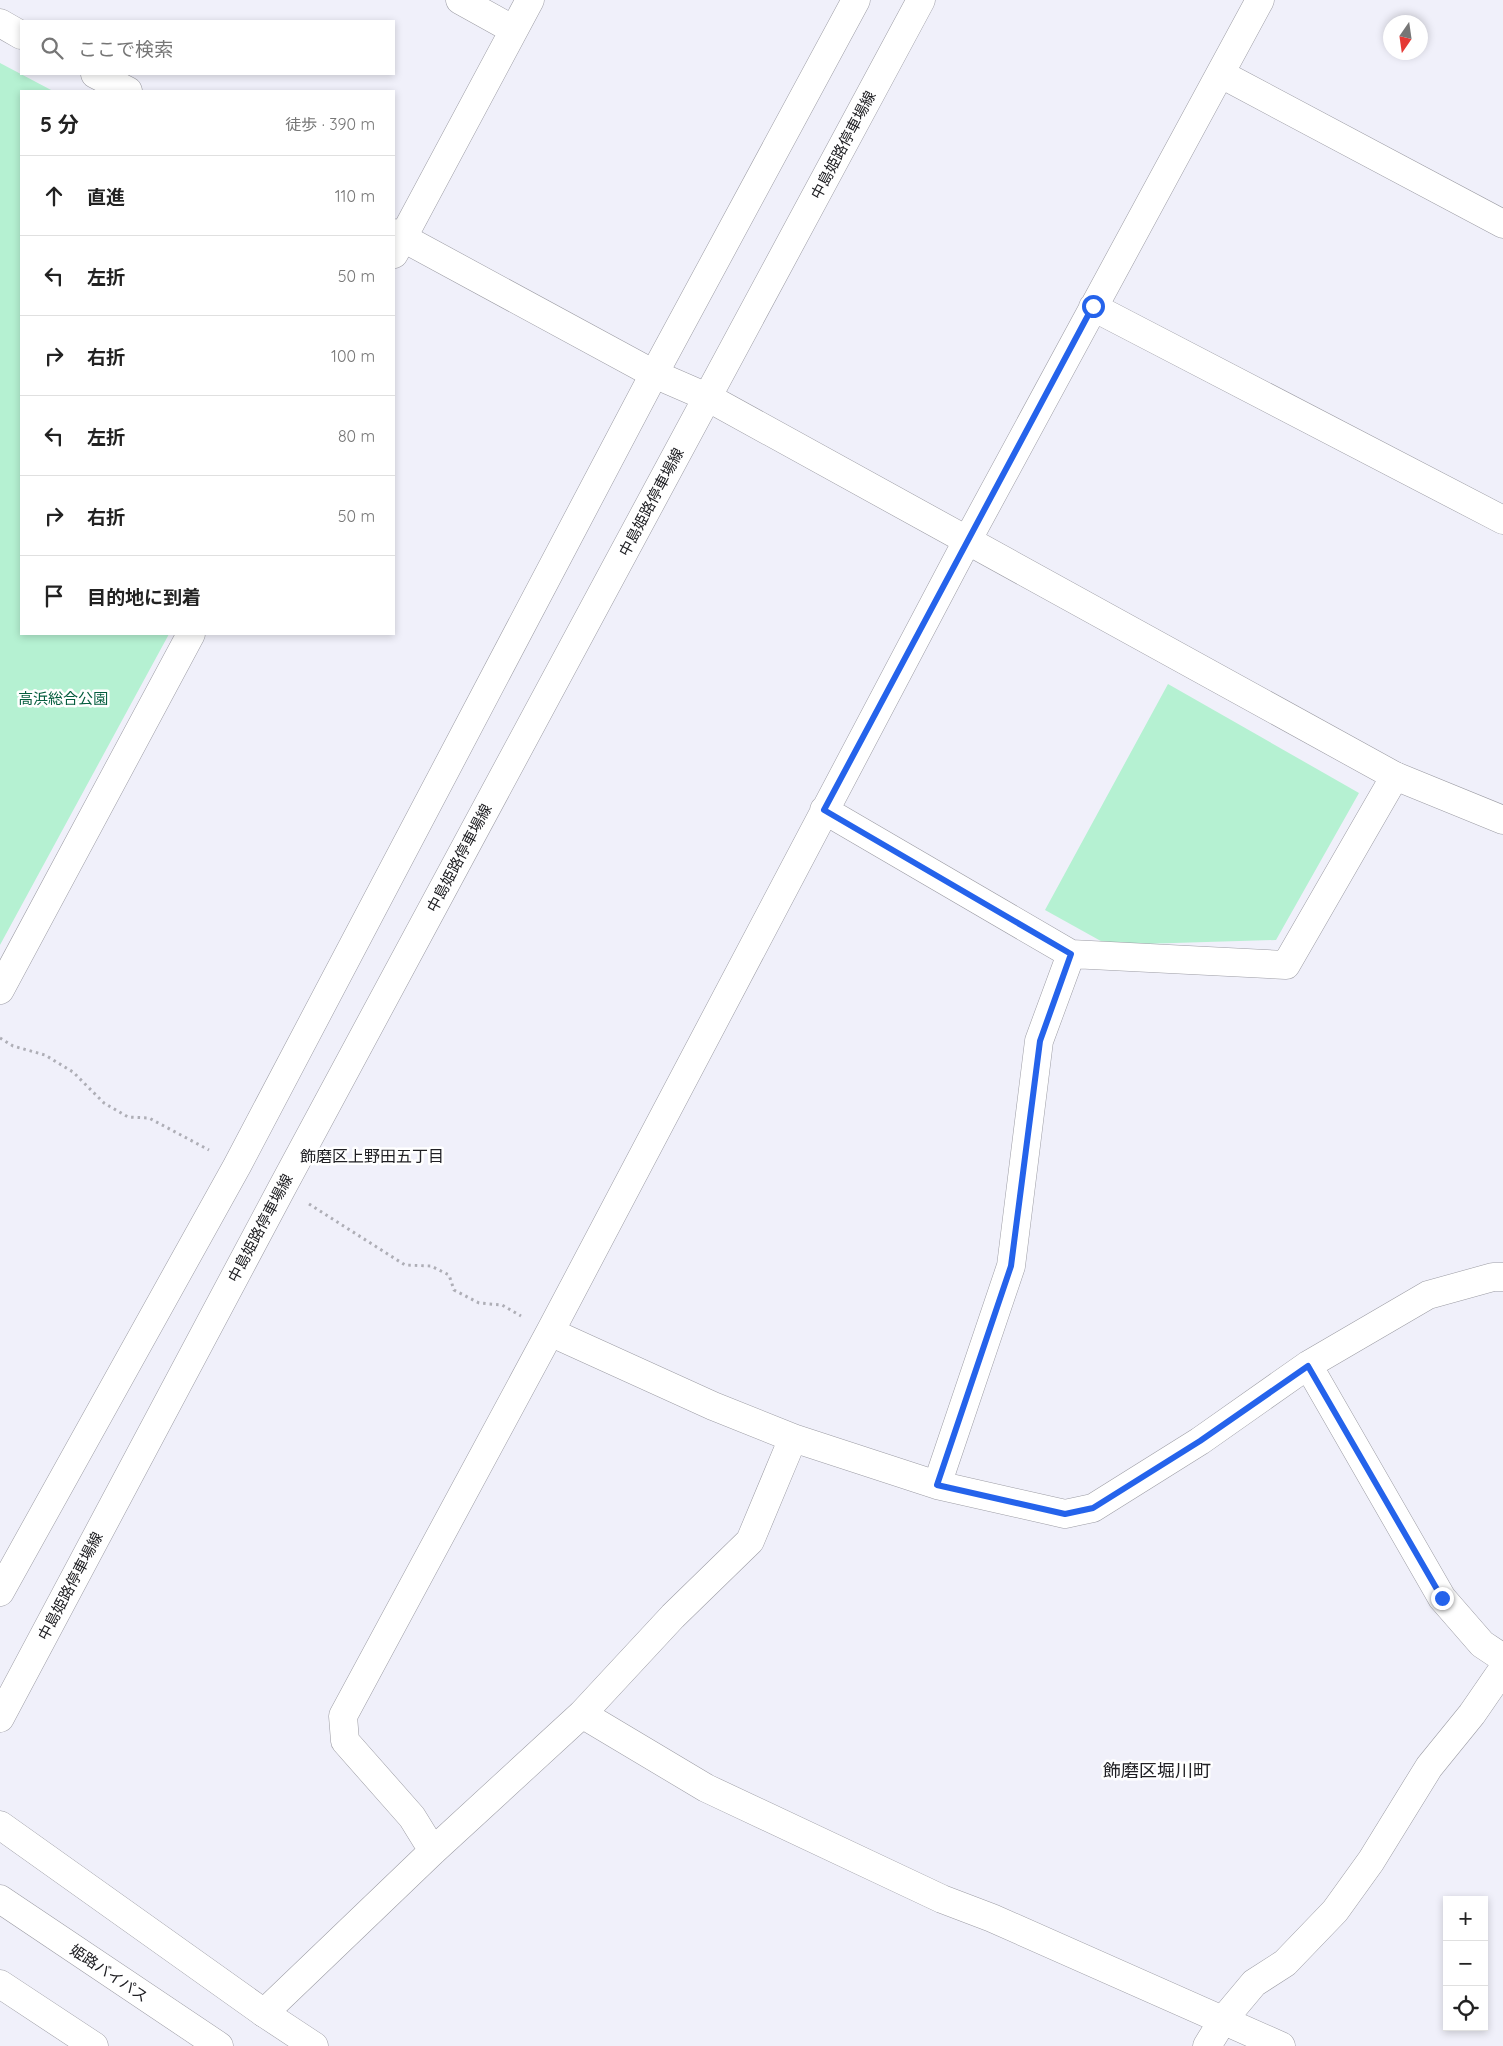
<!DOCTYPE html>
<html lang="ja">
<meta charset="utf-8">
<style>
body{margin:0;font-family:Quicksand,"Noto Sans JP",sans-serif;background:#f6f6f6;color:#222}
.controls{position:absolute;right:15px;bottom:15px;display:grid;overflow:hidden;border-radius:0px;box-shadow:0 2px 8px #0003}
.controls button{width:45px;height:45px;display:grid;place-items:center;padding:0;border:0;border-bottom:1px solid #e0e0e0;background:#fff;color:#222;font:25px sans-serif}
.compass{position:absolute;left:1383px;top:15px;width:45px;height:45px;border-radius:50%;background:#fff;box-shadow:0 2px 8px #0003;rotate:193deg}
.stop{position:absolute;width:15px;height:15px;margin:-11px;border:4px solid #2563eb;border-radius:50%;background:#fff}
.stop.end{background:#2563eb;border-color:#fff;box-shadow:0 1px 5px #0008}
.list{margin:0;padding:0;list-style:none}
h2{display:flex;justify-content:space-between;align-items:center;height:65px;margin:0;padding:0 20px;font-size:21px}
h2 small{font-size:16px;font-weight:400;color:#767676}
.list li{display:grid;grid-template-columns:32px 1fr auto;gap:15px;align-items:center;box-sizing:border-box;height:80px;padding:0 20px;border-top:1px solid #e0e0e0}
.list b{display:block;font-size:19px;white-space:nowrap}
.list em{font-size:16px;font-style:normal;color:#767676}
.icon{flex:none;width:28px;height:28px;fill:none;stroke:currentColor;stroke-width:2;stroke-linecap:round;stroke-linejoin:round}
.map{position:relative;flex:none;width:1503px;height:2046px;overflow:hidden}
.search{position:absolute;background:#fff;box-shadow:0 2px 8px #0003;left:20px;top:20px;width:375px;height:55px;display:flex;align-items:center;gap:12px;box-sizing:border-box;padding:0 18px;border-radius:0px;color:#767676;font-size:19px}
.panel{position:absolute;background:#fff;box-shadow:0 2px 8px #0003;left:20px;top:90px;width:375px;height:545px;border-radius:0px}
.map>svg:first-child{display:block}
.green{fill:#b5f1d2}
.lines{fill:none;stroke-linecap:round;stroke-linejoin:round}
.minor-casing{stroke:#9c9ca4;stroke-width:29}
.tertiary-casing{stroke:#9c9ca4;stroke-width:29}
.secondary-casing{stroke:#9c9ca4;stroke-width:29}
.trunk-casing{stroke:#9c9ca4;stroke-width:29}
.motorway-casing{stroke:#9c9ca4;stroke-width:29}
.path{stroke:#aeaeb6;stroke-width:3;stroke-dasharray:2.5 4;stroke-linecap:butt}
.minor{stroke:#fff;stroke-width:28}
.tertiary{stroke:#fff;stroke-width:28}
.secondary{stroke:#fff;stroke-width:28}
.trunk{stroke:#fff;stroke-width:28}
.motorway{stroke:#fff;stroke-width:28}
.route{stroke:#2563eb;stroke-width:6}
.labels{text-anchor:middle;dominant-baseline:central;stroke-width:5;stroke-linejoin:round;paint-order:stroke}
.street-label{font-size:15px;fill:#202024;stroke:#fff}
.park-label{font-size:15px;fill:#065e3f;stroke:#fff}
.neighbourhood-label{font-size:16px;fill:#202024;stroke:#fff}
.quarter-label{font-size:18px;fill:#202024;stroke:#fff}
</style>
<div class="map">
<svg width="1503" height="2046" viewBox="0 0 1503 2046">
<rect width="100%" height="100%" fill="#f0f0fa"/>
<path class="green" d="M0,63L53,91H21V634H169L0,945Z
M1168,684L1359,793L1276,940L1108,945L1045,910Z"/>
<g class="lines">
<defs>
<path id="minor" d="M460,0L514,30
M1221,74L1503,224
M394,254L530,0
M1093,307L1503,520
M824,810L1071,954L1286,965L1395,776
M0,990L191,634
M550,1332L713,1406L793,1438L937,1485L1065,1514L1093,1508L1200,1441L1308,1365L1428,1295L1493,1277H1503
M1308,1365L1442,1598L1482,1644L1503,1658
M937,1485L1011,1266L1039,1041L1071,954
M582,1714L706,1788L942,1899L992,1918L1281,2046
M433,1851L412,1817L345,1741L343,1716L550,1332L967,541L1260,0
M264,2013L433,1851L582,1714L673,1616L750,1541L793,1438
M1207,2046L1223,2020L1254,1983L1285,1963L1335,1911L1371,1861L1429,1767L1472,1714L1503,1669"/>
<path id="tertiary" d="M0,23L21,35
M95,74L128,91
M394,233L654,374L707,397L1395,776L1503,820"/>
<path id="secondary" d="M0,1592L237,1166L654,374L856,0
M0,1718L283,1186L921,0"/>
<path id="trunk" d="M0,1825L264,2013L314,2046"/>
<path id="motorway" d="M0,1899L219,2046
M0,1984L94,2046"/>
</defs>
<use href="#minor" class="minor-casing"/>
<use href="#tertiary" class="tertiary-casing"/>
<use href="#secondary" class="secondary-casing"/>
<use href="#trunk" class="trunk-casing"/>
<use href="#motorway" class="motorway-casing"/>
<path class="path" d="M0,1038L13,1046L45,1055L73,1072L104,1103L128,1117L149,1118L209,1150
M309,1204L405,1265L431,1266L449,1275L454,1290L479,1303L502,1305L521,1316"/>
<use href="#minor" class="minor"/>
<use href="#tertiary" class="tertiary"/>
<use href="#secondary" class="secondary"/>
<use href="#trunk" class="trunk"/>
<use href="#motorway" class="motorway"/>
</g>
<g class="lines">
<path class="route" d="M1093,306L824,810L1071,954L1040,1041L1011,1266L937,1485L1065,1514L1093,1508L1200,1441L1308,1366L1442,1598"/>
</g>
<g class="labels">
<g class="street-label">
<text transform="translate(843 145) rotate(-62)">中島姫路停車場線</text>
<text transform="translate(651 502) rotate(-62)">中島姫路停車場線</text>
<text transform="translate(459 858) rotate(-62)">中島姫路停車場線</text>
<text transform="translate(260 1228) rotate(-62)">中島姫路停車場線</text>
<text transform="translate(70 1586) rotate(-62)">中島姫路停車場線</text>
<text transform="translate(109 1973) rotate(34)">姫路バイパス</text>
</g>
<g class="park-label">
<text x="63" y="698">高浜総合公園</text>
</g>
<g class="neighbourhood-label">
<text x="372" y="1156">飾磨区上野田五丁目</text>
</g>
<g class="quarter-label">
<text x="1157" y="1770">飾磨区堀川町</text>
</g>
</g>
</svg>
<div class="controls">
<button>+</button>
<button>−</button>
<button><svg class="icon" aria-label="locate" viewBox="0 0 24 24"><circle cx="12" cy="12" r="6"/><path d="M12 2v4M12 18v4M2 12h4M18 12h4"/></svg></button>
</div>
<svg class="compass" viewBox="-18 -18 36 36"><path d="M0-13l5 13h-10z" fill="#e53935"/><path d="M0 13l5-13h-10z" fill="#767676"/></svg>
<div class="stop" style="left:1093px;top:306px"></div>
<div class="stop end" style="left:1442px;top:1598px"></div>
<div class="search"><svg class="icon" aria-label="search" viewBox="0 0 24 24"><circle cx="10" cy="10" r="6"/><path d="M15 15l6 6"/></svg>ここで検索</div>
<section class="panel">
<h2>5 分<small>徒歩 · 390 m</small></h2>
<ul class="list">
<li><svg class="icon" aria-label="ahead" viewBox="0 0 24 24"><path d="M12 20V5M6 11l6-6 6 6"/></svg><div><b>直進</b></div><em>110 m</em></li>
<li><svg class="icon" aria-label="left" viewBox="0 0 24 24"><path d="M17 20v-9H6M10 6l-5 5 5 5"/></svg><div><b>左折</b></div><em>50 m</em></li>
<li><svg class="icon" aria-label="right" viewBox="0 0 24 24"><path d="M7 20v-9h11M14 6l5 5-5 5"/></svg><div><b>右折</b></div><em>100 m</em></li>
<li><svg class="icon" aria-label="left" viewBox="0 0 24 24"><path d="M17 20v-9H6M10 6l-5 5 5 5"/></svg><div><b>左折</b></div><em>80 m</em></li>
<li><svg class="icon" aria-label="right" viewBox="0 0 24 24"><path d="M7 20v-9h11M14 6l5 5-5 5"/></svg><div><b>右折</b></div><em>50 m</em></li>
<li><svg class="icon" aria-label="arrive" viewBox="0 0 24 24"><path d="M6 21V4h12l-3 4 3 4H6"/></svg><div><b>目的地に到着</b></div></li>
</ul>
</section>
</div>
